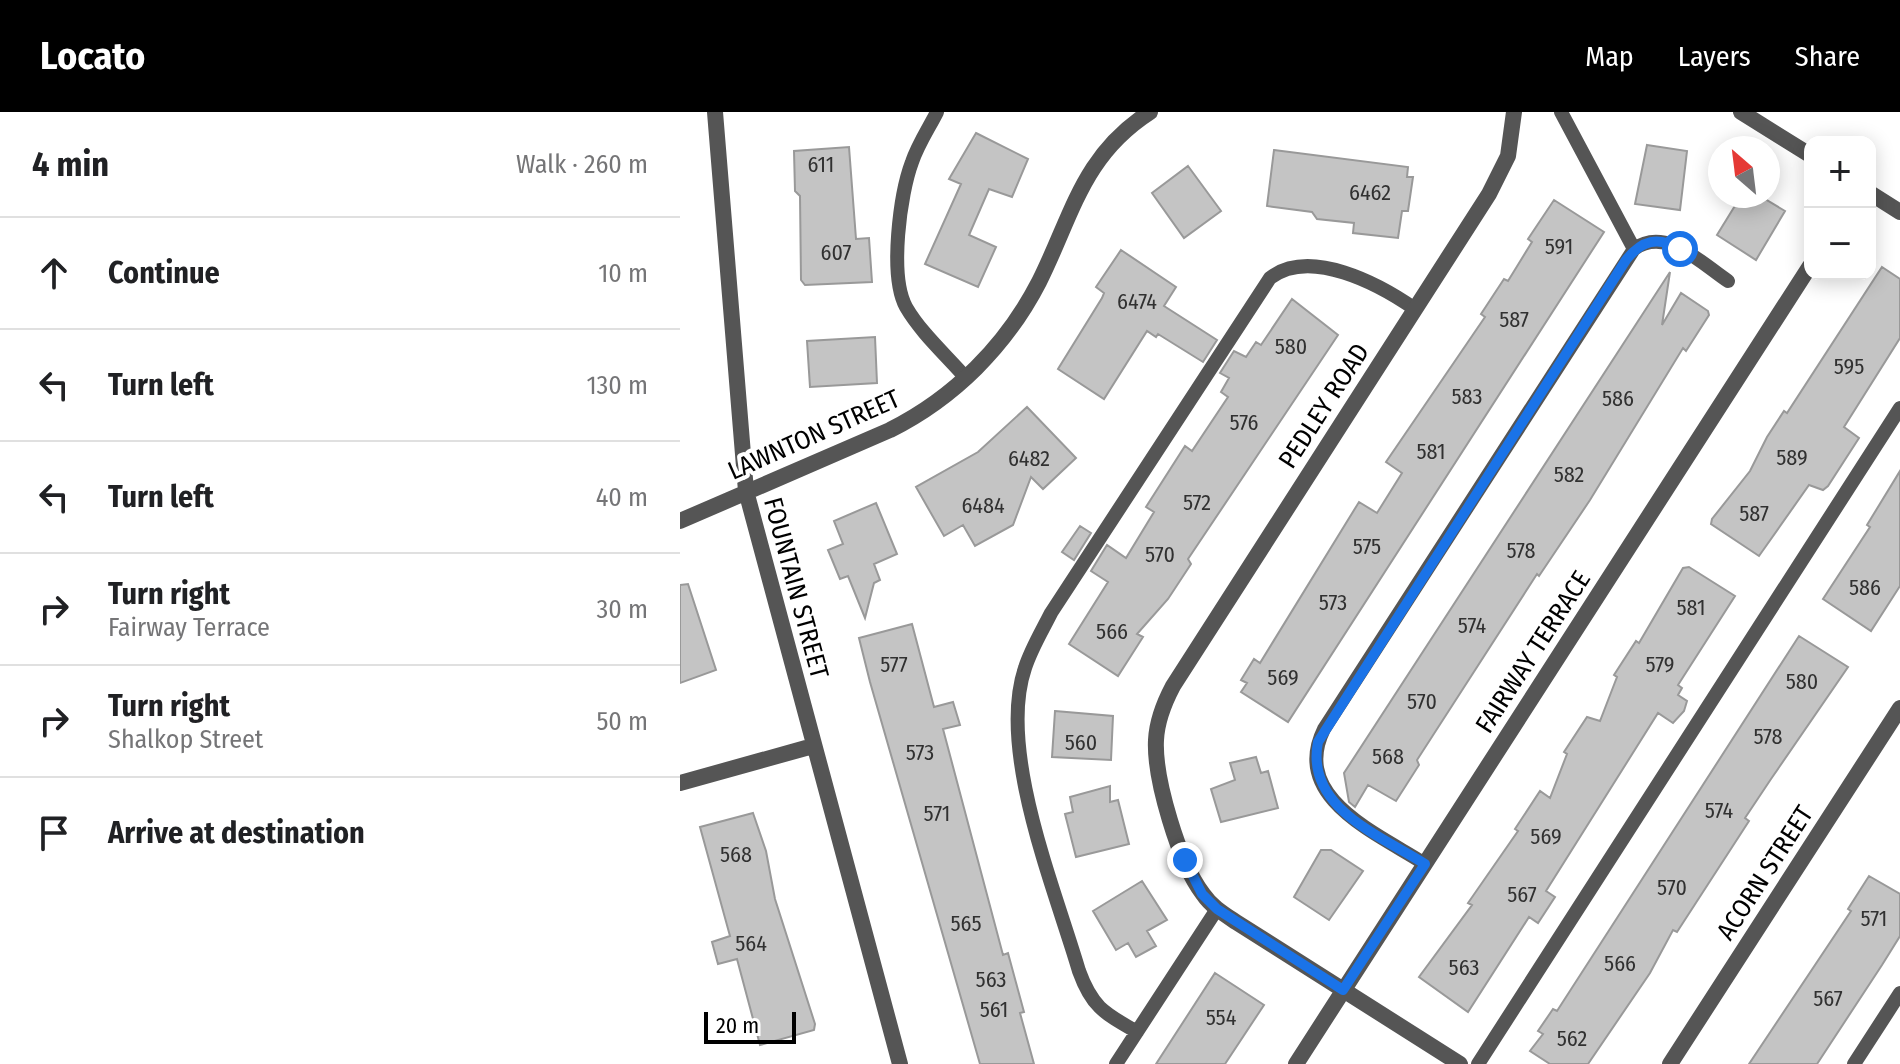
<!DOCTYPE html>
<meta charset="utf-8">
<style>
body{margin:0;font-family:"Fira Sans Condensed",sans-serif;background:#f6f6f6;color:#202124}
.controls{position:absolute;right:24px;top:24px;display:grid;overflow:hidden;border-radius:16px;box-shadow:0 4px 20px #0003}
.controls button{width:72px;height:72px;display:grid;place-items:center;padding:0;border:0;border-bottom:2px solid #e0e0e0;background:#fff;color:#202124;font:40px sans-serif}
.compass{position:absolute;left:1028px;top:24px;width:72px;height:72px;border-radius:50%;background:#fff;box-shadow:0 4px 20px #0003;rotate:332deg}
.scale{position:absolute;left:24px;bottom:20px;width:92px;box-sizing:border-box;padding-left:8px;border:4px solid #000;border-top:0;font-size:22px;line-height:28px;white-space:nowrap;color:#000;-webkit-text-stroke:6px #fff;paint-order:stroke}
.stop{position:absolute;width:24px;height:24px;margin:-18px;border:6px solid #1a73e8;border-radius:50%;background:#fff}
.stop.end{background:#1a73e8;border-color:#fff;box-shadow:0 2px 8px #0008}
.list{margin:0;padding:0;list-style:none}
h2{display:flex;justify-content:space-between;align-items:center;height:104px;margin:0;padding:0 32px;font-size:34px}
h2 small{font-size:26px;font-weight:400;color:#757577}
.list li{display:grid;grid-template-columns:52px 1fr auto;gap:24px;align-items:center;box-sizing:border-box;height:112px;padding:0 32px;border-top:2px solid #e0e0e0}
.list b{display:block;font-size:30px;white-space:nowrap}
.list p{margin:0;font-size:26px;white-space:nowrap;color:#757577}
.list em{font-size:26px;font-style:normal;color:#757577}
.icon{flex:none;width:44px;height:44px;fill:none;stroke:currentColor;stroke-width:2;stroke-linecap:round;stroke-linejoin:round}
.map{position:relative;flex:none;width:1220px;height:952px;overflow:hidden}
header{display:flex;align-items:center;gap:48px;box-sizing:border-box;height:112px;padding:0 40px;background:#000;color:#fff}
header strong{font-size:38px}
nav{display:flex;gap:44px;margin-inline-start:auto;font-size:28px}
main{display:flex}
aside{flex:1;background:#fff}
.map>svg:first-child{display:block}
.building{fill:#c4c4c4;stroke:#999;stroke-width:2}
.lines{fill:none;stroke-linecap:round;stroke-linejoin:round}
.service{stroke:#555;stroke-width:14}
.minor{stroke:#555;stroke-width:16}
.route{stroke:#1a73e8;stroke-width:10}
.labels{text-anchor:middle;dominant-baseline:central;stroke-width:8;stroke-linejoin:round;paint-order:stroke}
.number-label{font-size:22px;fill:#313131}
.street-label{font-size:26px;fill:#000;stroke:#fff}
</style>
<header>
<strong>Locato</strong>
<nav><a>Map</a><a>Layers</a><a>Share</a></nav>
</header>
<main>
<aside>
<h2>4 min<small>Walk · 260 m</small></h2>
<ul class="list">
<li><svg class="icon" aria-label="ahead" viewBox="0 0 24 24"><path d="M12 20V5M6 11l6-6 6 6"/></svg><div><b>Continue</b></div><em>10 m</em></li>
<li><svg class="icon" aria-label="left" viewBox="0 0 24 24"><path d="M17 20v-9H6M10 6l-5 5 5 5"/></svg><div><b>Turn left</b></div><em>130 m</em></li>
<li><svg class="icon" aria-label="left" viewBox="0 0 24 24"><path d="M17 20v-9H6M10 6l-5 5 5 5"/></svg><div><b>Turn left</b></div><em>40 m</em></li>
<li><svg class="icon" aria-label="right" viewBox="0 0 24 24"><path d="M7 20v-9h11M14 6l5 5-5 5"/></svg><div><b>Turn right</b><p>Fairway Terrace</p></div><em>30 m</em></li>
<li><svg class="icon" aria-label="right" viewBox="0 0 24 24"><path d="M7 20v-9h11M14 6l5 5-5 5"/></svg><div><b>Turn right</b><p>Shalkop Street</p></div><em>50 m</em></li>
<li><svg class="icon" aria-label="arrive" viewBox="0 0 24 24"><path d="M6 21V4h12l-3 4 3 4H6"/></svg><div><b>Arrive at destination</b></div></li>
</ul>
</aside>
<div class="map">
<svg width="1220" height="952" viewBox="0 0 1220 952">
<rect width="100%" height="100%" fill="#fff"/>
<path class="building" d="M296,21L348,47L332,85L309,77L289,123L316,135L298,175L245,152L281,72L269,67Z
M967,33L1007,39L1000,98L955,92Z
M169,35L176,127L189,126L192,170L125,173L121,168L120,84L115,79L114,39Z
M594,38L728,55L727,65H733L728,99H722L718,126L673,121L674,111L637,107L632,100L587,94Z
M508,54L541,99L504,126L472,81Z
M1061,84H1080L1105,99L1076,148L1037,123Z
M874,88L924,120L608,610L561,580L567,571L561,568L574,547L580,551L679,390L697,401L722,361L706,350L805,205L801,202L824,167L828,169L852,130L848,127Z
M441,138L496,175L484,194L537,228L523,250L478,222L476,225L467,219L424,287L378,257L422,186L424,181L416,175Z
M1202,155L1220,167V226L1164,315L1179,326L1148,374L1143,378L1129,373L1079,444L1031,412L1032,407L1070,359L1087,325L1104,299L1107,301Z
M990,160L982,213L1001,181L1028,199L1029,203L1006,239L1003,236L910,388L859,464L857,462L737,648L739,653L716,689L688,673L675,695L669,690L664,661Z
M612,187L658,223L508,447L511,452L488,487L457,522L463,525L438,564L389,532L428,470L411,459L427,433L446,446L474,400L466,395L505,334L512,339L548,285L541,280L549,266L540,261L554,239L566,245L576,230L581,233Z
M195,225L197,271L130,275L127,229Z
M347,295L396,346L363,377L351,365L333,413L295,434L283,413L264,424L236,375L298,340Z
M1220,359V474L1191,519L1143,487L1190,415L1187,413Z
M196,391L217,442L194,452L200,468L194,471L185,506L168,464L160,467L148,438L163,432L154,409Z
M400,414L411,421L394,448L382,440Z
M1009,455L1055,484L998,573L1002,576L998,583L1007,589L1004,599L993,611L978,601L866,779L875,785L858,811L849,805L788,900L739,865L792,793L788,791L838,719L835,717L860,679L870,686L887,642L884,640L907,605L920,609L937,565L934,563L956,529L959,531L1003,456Z
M8,472L36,558L0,571V473Z
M232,512L254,595L273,590L280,613L263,617L323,843L328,841L338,878L344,900L340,901L354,952H300L190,570L179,526Z
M1119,524L1168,555L1091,667L1065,706L1069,709L997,820L993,818L970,861L908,952H870L850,939L863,922L858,919L873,897L877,899Z
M375,599L433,604L431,648L372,645Z
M576,645L581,661L588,659L598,696L541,710L531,677L555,668L550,651Z
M430,674V690L438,688L449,732L396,745L385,702L393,700L390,685Z
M73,701L86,739L95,787L135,912L134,918L80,933L57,847L38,852L32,830L50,824L20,715Z
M641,738H651L683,759L649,808L614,785Z
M1189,764L1220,782V824L1202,853L1137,952H1069L1171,799L1168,797Z
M462,769L487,808L467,819L476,834L456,845L448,831L436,838L413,799Z
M535,861L584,893L545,952H476Z"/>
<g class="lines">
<path class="service" d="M257,0C249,16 238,32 232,50C220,82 209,164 226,195C241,221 267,244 286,266
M881,0L954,137
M745,752C697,721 610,686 644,617L954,137C986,114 1021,151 1048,169
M457,920C424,901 412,895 399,859C375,777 317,638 345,556C351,537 362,519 371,501L590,166C630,135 699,172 735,197
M436,952L537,797
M798,952L1220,296
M1174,952L1220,881"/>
<path class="minor" d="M35,0L66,379L220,952
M1061,0L1130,43
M1190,81L1220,100
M0,409L210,318C274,286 326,234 359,170C393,102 402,44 470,0
M0,671L133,634
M616,952L1130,154
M780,952L556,810C544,802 531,794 523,782C499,751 474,666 476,628C477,608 484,591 493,574L809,82L828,44L834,0
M990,952L1220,596"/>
</g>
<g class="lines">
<path class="route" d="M505,748L522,782L537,797L663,878L745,752C699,723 625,695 638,630L946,148C962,128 978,124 1000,137"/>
</g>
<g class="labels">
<g class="number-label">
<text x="141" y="52">611</text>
<text x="690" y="80">6462</text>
<text x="879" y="134">591</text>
<text x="156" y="140">607</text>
<text x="457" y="189">6474</text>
<text x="834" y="207">587</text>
<text x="611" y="234">580</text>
<text x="1169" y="254">595</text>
<text x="787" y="284">583</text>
<text x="938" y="286">586</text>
<text x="564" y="310">576</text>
<text x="751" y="339">581</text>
<text x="1112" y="345">589</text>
<text x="349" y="346">6482</text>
<text x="889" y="362">582</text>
<text x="517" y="390">572</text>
<text x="303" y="393">6484</text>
<text x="1074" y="401">587</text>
<text x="687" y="434">575</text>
<text x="841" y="438">578</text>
<text x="480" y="442">570</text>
<text x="1185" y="475">586</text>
<text x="653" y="490">573</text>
<text x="1011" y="495">581</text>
<text x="792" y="513">574</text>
<text x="432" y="519">566</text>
<text x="214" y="552">577</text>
<text x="980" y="552">579</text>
<text x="603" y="565">569</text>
<text x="1122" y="569">580</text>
<text x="742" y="589">570</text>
<text x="1088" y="624">578</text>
<text x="401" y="630">560</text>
<text x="240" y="640">573</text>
<text x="708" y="644">568</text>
<text x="1039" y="698">574</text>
<text x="257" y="701">571</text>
<text x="866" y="724">569</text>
<text x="56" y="742">568</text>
<text x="992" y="775">570</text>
<text x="842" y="782">567</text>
<text x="1194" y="806">571</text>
<text x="286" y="811">565</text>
<text x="71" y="831">564</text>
<text x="940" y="851">566</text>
<text x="784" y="855">563</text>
<text x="311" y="867">563</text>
<text x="1148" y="886">567</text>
<text x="314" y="897">561</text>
<text x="541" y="905">554</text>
<text x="892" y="926">562</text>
</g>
<g class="street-label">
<text transform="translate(644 294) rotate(-57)">PEDLEY ROAD</text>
<text transform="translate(134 323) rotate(-24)">LAWNTON STREET</text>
<text transform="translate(116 476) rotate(75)">FOUNTAIN STREET</text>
<text transform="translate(853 540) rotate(-57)">FAIRWAY TERRACE</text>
<text transform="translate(1085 761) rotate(-57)">ACORN STREET</text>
</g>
</g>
</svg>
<div class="controls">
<button>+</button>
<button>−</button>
</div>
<svg class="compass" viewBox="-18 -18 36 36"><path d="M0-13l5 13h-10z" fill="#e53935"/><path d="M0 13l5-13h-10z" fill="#757577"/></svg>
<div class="scale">20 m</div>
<div class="stop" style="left:1000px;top:137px"></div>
<div class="stop end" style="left:505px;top:748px"></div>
</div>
</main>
